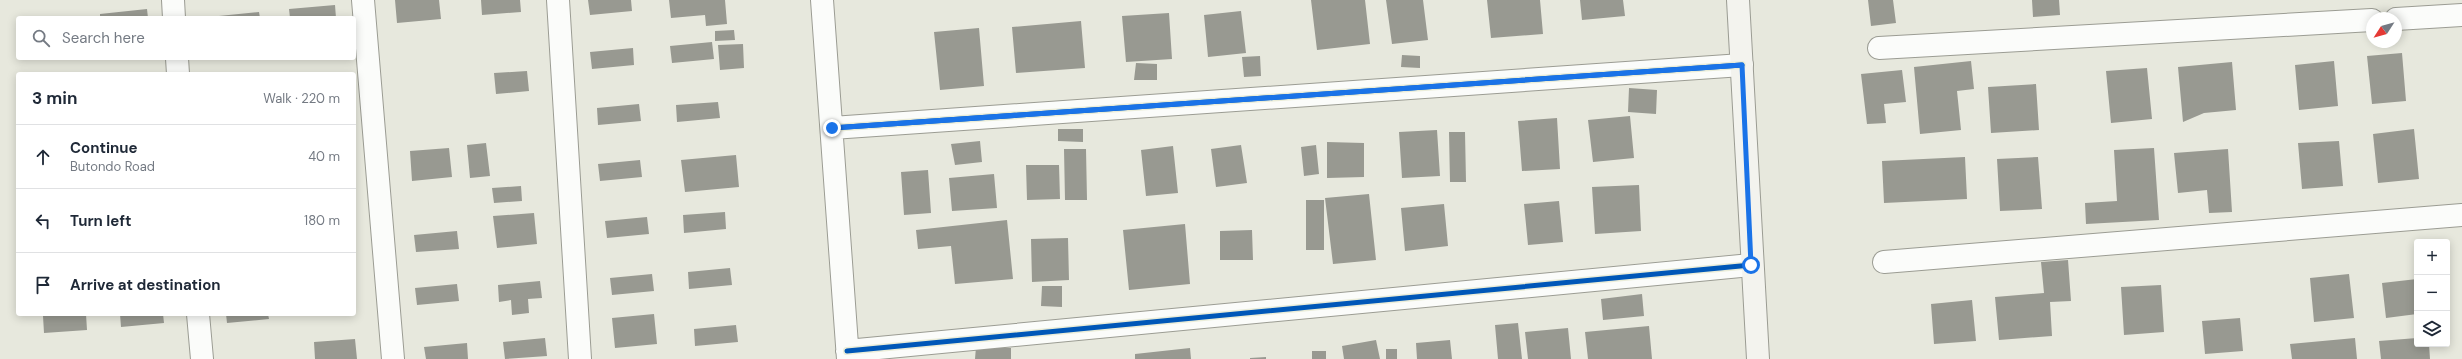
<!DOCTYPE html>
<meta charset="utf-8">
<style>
body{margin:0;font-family:"DM Sans",sans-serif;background:#f2f2f3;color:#1f2937}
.controls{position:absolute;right:12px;bottom:12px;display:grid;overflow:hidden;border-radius:4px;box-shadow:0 2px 10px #0003}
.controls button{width:36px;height:36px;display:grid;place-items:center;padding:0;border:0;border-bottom:1px solid #e0e1e3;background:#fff;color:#1f2937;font:20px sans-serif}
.compass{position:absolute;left:2366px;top:12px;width:36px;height:36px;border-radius:50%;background:#fff;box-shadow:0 2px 10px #0003;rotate:234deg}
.stop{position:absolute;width:12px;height:12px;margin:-9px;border:3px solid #1a73e8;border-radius:50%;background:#fff}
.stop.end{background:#1a73e8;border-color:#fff;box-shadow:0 1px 4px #0008}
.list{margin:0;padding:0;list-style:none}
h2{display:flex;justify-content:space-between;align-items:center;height:52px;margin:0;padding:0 16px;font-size:17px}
h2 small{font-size:13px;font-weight:400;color:#747a83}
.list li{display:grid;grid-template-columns:26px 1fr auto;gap:12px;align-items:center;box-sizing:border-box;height:64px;padding:0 16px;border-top:1px solid #e0e1e3}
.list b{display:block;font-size:15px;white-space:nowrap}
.list p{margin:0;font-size:13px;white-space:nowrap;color:#747a83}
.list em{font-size:13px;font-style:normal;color:#747a83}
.icon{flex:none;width:22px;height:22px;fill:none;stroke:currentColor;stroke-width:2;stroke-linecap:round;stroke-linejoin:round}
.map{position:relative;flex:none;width:2462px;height:359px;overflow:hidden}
.search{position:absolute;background:#fff;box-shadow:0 2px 10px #0003;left:16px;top:16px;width:340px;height:44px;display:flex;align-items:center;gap:10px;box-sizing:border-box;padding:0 14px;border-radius:4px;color:#747a83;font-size:15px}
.panel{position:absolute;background:#fff;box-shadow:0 2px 10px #0003;left:16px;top:72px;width:340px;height:244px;border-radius:4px}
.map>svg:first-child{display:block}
.building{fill:#989991}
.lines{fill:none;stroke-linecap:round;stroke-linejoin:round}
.street-casing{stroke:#9b9c93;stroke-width:24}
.secondary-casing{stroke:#9b9c93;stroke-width:24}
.street{stroke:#fbfcfa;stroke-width:22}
.secondary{stroke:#f3f3ee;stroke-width:22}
.cycleway-casing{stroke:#ebedd8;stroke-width:8}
.cycleway{stroke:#0057b8;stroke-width:5}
.route{stroke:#1a73e8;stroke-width:5}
</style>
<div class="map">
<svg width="2462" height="359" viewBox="0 0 2462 359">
<rect width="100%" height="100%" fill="#e7e8dd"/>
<path class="building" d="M395,0H439L441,19L397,23Z
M481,0H520L521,12L482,15Z
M588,0H631L632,11L590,15Z
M669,0H725L727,24L706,26L705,15L671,18Z
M1311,0H1365L1370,44L1317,50Z
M1386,0H1423L1428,40L1392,44Z
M1487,0H1540L1543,34L1491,38Z
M1580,0H1623L1625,16L1582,20Z
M1868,0H1893L1896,23L1871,26Z
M2032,0H2059L2060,15L2033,17Z
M335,5L336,18H290L289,9Z
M147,9L148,18H100V14Z
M1241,11L1246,53L1208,57L1204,15Z
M259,12L260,18H209V17Z
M1169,13L1172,59L1126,62L1122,16Z
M1081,21L1085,68L1016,73L1012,27Z
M979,28L984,86L940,90L934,32Z
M734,30L735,40L715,41V31Z
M712,42L714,59L672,63L670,46Z
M743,44L744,68L720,70L718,45Z
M633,48L634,65L592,69L590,52Z
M2402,53L2406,101L2372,104L2367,56Z
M1402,55L1420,56V68L1401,67Z
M1260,56L1261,76L1244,77L1242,57Z
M1971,61L1974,89L1957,91L1961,130L1920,134L1914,67Z
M2334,61L2338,106L2299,110L2295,65Z
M2232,62L2236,110L2204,113L2183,122L2178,67Z
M1136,63L1157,64V80H1134Z
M2147,68L2152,119L2111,123L2106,71Z
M1902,70L1906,102L1884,104L1886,123L1867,124L1861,74Z
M527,71L529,91L496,94L494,73Z
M2036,84L2039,130L1991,133L1988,87Z
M1629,88L1657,90L1656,114L1628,112Z
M718,102L720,118L677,122L676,105Z
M639,104L641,121L598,125L597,108Z
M1630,116L1634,158L1593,162L1588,120Z
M1557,118L1560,169L1522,171L1518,121Z
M1058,129H1083V142L1058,141Z
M2414,129L2419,179L2378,183L2373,134Z
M1437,130L1440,176L1402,178L1399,132Z
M1449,132H1465L1466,182H1450Z
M980,141L982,162L955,165L951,144Z
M2339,141L2343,186L2302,189L2298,143Z
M1327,142L1364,143V177L1327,178Z
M486,143L490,176L470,178L467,145Z
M1241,145L1247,183L1216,187L1211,149Z
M1316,145L1319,174L1304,176L1301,147Z
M1173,146L1178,193L1146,196L1141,150Z
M449,148L452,177L412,181L410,151Z
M2154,148L2159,220L2086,224L2085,203L2117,201L2114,150Z
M1064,149H1086L1087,200H1065Z
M2228,149L2232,212L2209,213L2207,190L2178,193L2174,153Z
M736,155L739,187L685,192L681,160Z
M1965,157L1967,199L1884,203L1882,161Z
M2038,157L2042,209L2000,211L1997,159Z
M640,160L642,177L600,181L598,164Z
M1026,165H1059L1060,199L1027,200Z
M928,170L931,213L904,215L901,172Z
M994,174L997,208L952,211L949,178Z
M1639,185L1641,231L1595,234L1592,187Z
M521,186L522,201L494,203L492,188Z
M1369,194L1376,260L1333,264L1325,198Z
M1306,200H1324V250H1306Z
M1559,201L1563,242L1528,245L1524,204Z
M1444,204L1448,246L1405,251L1401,208Z
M725,212L726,229L684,233L683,215Z
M534,213L537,244L497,248L493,216Z
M647,217L649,234L607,238L605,221Z
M1007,220L1013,279L955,284L951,246L918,249L916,230Z
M1185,224L1190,284L1129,290L1123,230Z
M1252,230L1253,260H1220V231Z
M457,231L459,249L416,252L414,235Z
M1068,238L1069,280L1032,282L1031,239Z
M2068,260L2071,301L2050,302L2052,336L1999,340L1995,297L2044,293L2041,262Z
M730,268L732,285L689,289L688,272Z
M652,274L654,291L612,295L610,278Z
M2349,274L2354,318L2314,322L2310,278Z
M2417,279V314L2386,318L2382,283Z
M540,281L542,298L528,299L529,313L512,315L511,300L499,302L498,285Z
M457,284L459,301L417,305L415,288Z
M2161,285L2164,332L2124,335L2121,287Z
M1042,286H1062V307L1041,306Z
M1642,294L1644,316L1603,320L1601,299Z
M1972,300L1976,341L1934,344L1931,304Z
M68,314H86L87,330L44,333L43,316Z
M120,314H163L164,323L121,327Z
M226,314H268L269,319L227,323Z
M654,314L657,344L615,348L612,318Z
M2240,318L2243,351L2205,354L2202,321Z
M1518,323L1522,359H1498L1495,325Z
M736,325L738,342L695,346L694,329Z
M1649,326L1652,359H1588L1585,332Z
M1568,328L1571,359H1528L1525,332Z
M545,338L547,356L505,359L503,342Z
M2355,338L2357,359H2292L2290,344Z
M2417,338V344H2429L2430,359H2381L2379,341Z
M355,339L357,359H315L314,342Z
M1376,340L1380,359H1344L1342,346Z
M1450,340L1452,359H1417L1416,343Z
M467,343L468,359H426L424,347Z
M976,347L1011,348V359H975Z
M1190,348L1191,359H1135V354Z
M1386,349H1397V359H1386Z
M1312,351H1326V359H1312Z
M1266,357V359H1250V358Z"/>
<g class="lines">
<defs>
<path id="street" d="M173,0L174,18
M363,0L393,359
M558,0L580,359
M822,0L848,359
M2396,19L2462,15
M1879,48L2372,20
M177,58L178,74
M832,128L1742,65
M1884,262L2462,215
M198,314L202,359
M847,351L1751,265"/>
<path id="secondary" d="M1738,0L1758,359"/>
</defs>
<use href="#street" class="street-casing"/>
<use href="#secondary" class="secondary-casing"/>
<use href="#street" class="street"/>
<use href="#secondary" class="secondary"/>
<defs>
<path id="cycleway" d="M832,128L1742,65
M847,351L1751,265"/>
</defs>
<use href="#cycleway" class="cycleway-casing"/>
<use href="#cycleway" class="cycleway"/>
</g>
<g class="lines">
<path class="route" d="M832,128L1742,65L1751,265"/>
</g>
</svg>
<div class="controls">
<button>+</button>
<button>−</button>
<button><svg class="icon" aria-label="layers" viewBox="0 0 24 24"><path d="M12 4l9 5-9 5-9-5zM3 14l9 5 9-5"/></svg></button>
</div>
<svg class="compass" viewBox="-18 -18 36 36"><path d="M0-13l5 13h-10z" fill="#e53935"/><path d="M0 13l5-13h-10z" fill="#747a83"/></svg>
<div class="stop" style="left:1751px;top:265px"></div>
<div class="stop end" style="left:832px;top:128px"></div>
<div class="search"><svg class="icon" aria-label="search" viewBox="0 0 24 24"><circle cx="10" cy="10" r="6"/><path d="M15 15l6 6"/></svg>Search here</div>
<section class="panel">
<h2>3 min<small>Walk · 220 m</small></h2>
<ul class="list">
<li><svg class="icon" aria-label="ahead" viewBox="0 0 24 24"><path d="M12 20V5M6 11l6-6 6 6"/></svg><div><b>Continue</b><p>Butondo Road</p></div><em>40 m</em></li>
<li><svg class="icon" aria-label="left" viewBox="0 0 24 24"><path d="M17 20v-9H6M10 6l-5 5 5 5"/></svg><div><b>Turn left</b></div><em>180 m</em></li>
<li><svg class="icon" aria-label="arrive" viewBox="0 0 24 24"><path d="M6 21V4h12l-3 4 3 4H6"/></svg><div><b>Arrive at destination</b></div></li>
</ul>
</section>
</div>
